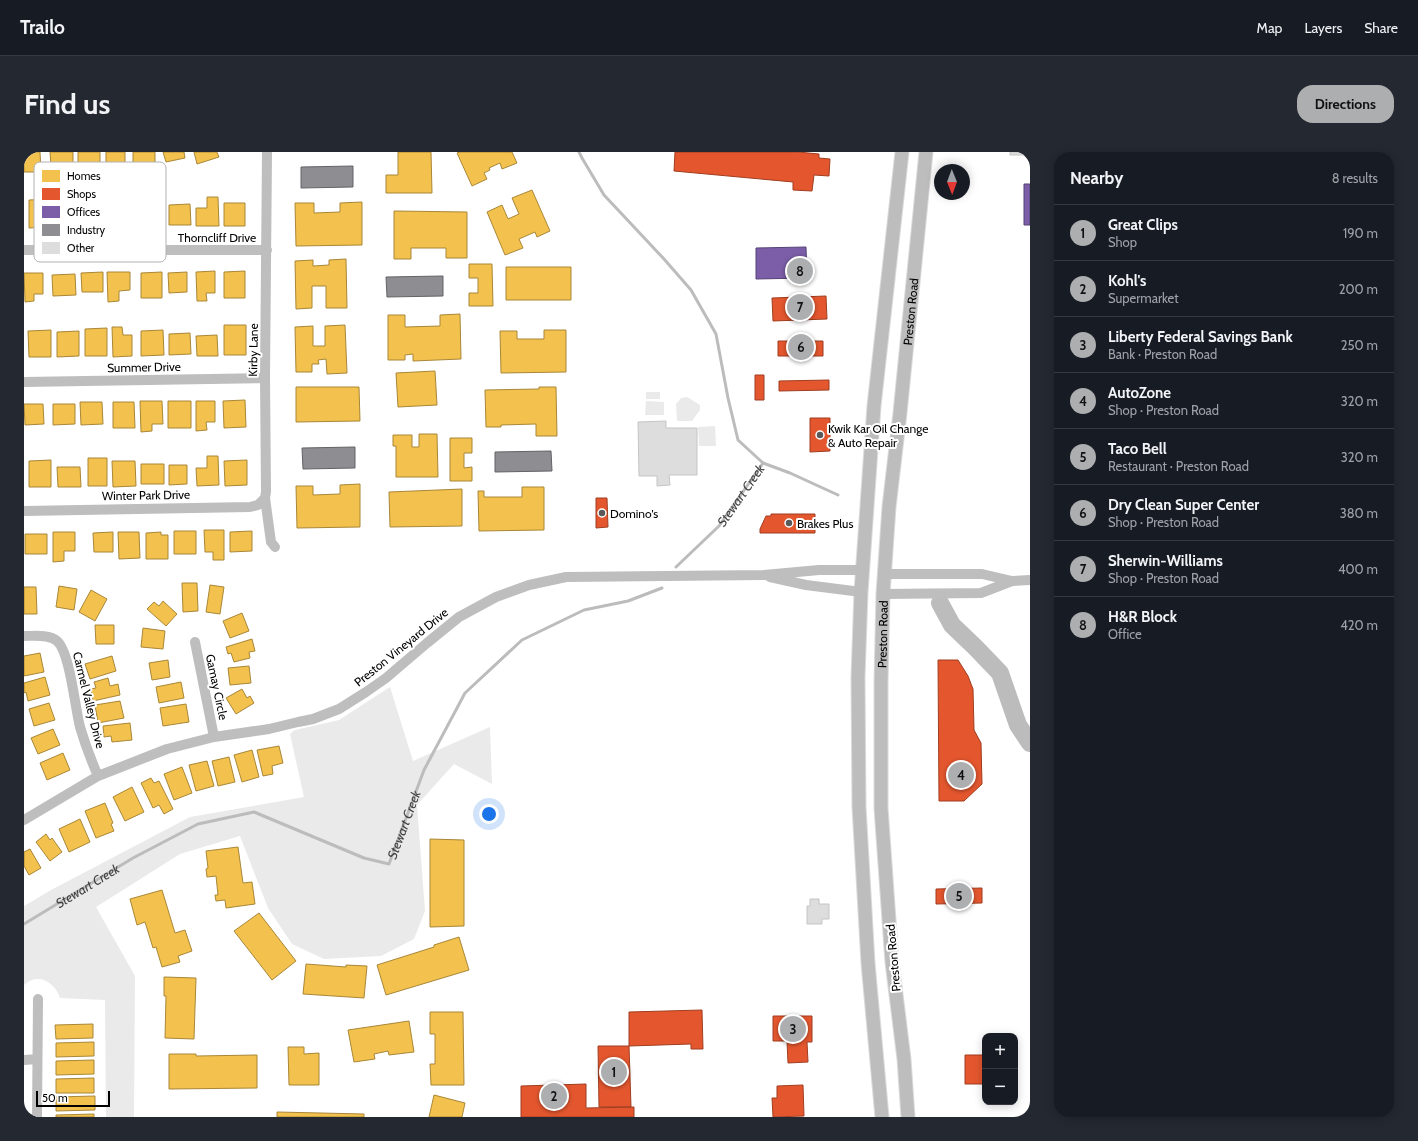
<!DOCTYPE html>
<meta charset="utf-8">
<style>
body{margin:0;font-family:Cabin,sans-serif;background:#242831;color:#f1f3f6}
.controls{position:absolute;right:12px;bottom:12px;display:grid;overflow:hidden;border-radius:8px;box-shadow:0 2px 10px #0003}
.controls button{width:36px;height:36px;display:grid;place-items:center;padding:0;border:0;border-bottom:1px solid #363941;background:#171b24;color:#f1f3f6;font:20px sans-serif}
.compass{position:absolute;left:910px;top:12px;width:36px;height:36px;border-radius:50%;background:#171b24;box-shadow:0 2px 10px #0003;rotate:179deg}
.scale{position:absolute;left:12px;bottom:10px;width:74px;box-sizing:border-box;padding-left:4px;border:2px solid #000;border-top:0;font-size:11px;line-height:14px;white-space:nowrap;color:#000;-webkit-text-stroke:3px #fff;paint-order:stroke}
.you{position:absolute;left:465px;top:662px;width:14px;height:14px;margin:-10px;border:3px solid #fff;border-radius:50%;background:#1a73e8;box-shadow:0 0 0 6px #1a73e833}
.badge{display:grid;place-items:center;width:26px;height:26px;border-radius:50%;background:#adaeaf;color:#111;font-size:13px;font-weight:700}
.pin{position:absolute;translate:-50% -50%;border:2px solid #fff;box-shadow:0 1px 4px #0006}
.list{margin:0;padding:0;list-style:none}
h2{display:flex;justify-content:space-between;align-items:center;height:52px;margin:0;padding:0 16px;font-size:17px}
h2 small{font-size:13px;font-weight:400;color:#9ea1a6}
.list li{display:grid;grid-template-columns:26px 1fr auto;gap:12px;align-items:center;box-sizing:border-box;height:56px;padding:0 16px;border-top:1px solid #363941}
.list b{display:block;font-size:15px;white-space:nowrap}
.list p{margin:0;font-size:13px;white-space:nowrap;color:#9ea1a6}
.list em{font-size:13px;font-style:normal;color:#9ea1a6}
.map{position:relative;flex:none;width:1006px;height:965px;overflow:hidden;border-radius:16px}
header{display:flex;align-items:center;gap:24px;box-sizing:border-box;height:56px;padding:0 20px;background:#171b24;border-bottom:1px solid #363941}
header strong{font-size:19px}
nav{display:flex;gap:22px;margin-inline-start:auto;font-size:14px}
.intro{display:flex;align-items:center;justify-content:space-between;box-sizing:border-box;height:96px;padding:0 24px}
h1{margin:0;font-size:28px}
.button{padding:10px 18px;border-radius:16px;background:#adaeaf;color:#111;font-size:14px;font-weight:700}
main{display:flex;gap:24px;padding:0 24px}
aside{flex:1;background:#171b24;border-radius:16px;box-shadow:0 2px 10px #0003}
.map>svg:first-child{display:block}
.green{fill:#eaeaea}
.homes{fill:#f2c14e;stroke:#a98737}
.shops{fill:#e4572e;stroke:#a03d20}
.offices{fill:#7b5ea7;stroke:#564275}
.industry{fill:#8d8d92;stroke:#636366}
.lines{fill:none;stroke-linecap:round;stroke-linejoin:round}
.stream{stroke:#bcbcbc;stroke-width:3}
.river{stroke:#bcbcbc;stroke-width:18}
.building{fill:#ddd;stroke:#c5c5c5}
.major-casing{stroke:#dbdbdb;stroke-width:15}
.minor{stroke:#bebebe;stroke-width:10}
.major{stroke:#bdbdbd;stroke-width:13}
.poi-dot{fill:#595959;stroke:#fff;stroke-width:1.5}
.labels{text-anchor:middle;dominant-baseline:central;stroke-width:4;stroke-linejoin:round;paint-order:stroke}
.street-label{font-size:12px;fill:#000;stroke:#fff}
.poi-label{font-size:12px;fill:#000;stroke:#fff;text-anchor:start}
.water-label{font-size:13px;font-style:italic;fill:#414141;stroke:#fff}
.key{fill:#fff;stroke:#b2b2b2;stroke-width:1}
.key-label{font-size:11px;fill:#000}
</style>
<header>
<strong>Trailo</strong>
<nav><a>Map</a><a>Layers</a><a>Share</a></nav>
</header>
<div class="intro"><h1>Find us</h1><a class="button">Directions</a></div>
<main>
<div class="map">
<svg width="1006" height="965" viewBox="0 0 1006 965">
<rect width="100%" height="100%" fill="#fff"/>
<path class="green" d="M622,240H636V247H622Z
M663,245L676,253V258L668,269H653L652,252L657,246Z
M622,249L640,250V263H621Z
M691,274L692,294H675L674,275Z
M366,535L389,609L466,575L468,632L430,612L393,653L401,759L390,787L357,804L300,807L268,792L244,756L216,684L156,702L72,755L111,824L110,965H82L81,848L36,846C31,830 14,820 0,833V754L27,738L166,665L280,645L266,582L271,578L315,568Z"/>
<path class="homes" d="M0,0H16L17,20H0Z
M26,0H49V13L27,14Z
M54,0H76V16H54Z
M82,0H101V12H82Z
M109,0H131V20H109Z
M139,0H160L161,6L142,10Z
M170,0H193L195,5L173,12Z
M374,0H407L408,41H362V23H374Z
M436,0H488L493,11L478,17L476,11L465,16L466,18L460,21L463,27L448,34L433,1Z
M508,38L526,79L513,85L511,80L495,87L499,96L481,103L463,60L478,53L484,67L495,62L488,46Z
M183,45H194L195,74H172V56H183Z
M27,47V75L5,76V48Z
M338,50V93L272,94L271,51H290V61L316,60V51Z
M200,51H221V74H200Z
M166,52L167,73H145V53Z
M370,59L443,60V106H422V96H387V107H370Z
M322,107L323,156H302V134H288V156L272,157L271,109L289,108V114L305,113V108Z
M445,112H468L469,154H445V141H454V126H445Z
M482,115H547V148H482Z
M191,119V141H182L183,149H173L172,120Z
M221,119V146H200V120Z
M79,120V140H58L57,121Z
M83,120H106V138L95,139V149L84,150Z
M138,120V146H117V121Z
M163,120V140L145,141L144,121Z
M0,121H19V142H10V149L1,150Z
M51,122L52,143L29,144L28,123Z
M436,162L437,207L389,209V202L381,203V208H364V163H381V175L416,174V163Z
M200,173H222V203H200Z
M321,173L323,221L303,222L302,207L294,208L295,212H288V220H272L271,175L289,174V194H301V174Z
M88,175H98L99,183H108V204L89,205Z
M83,176V204H61V177Z
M27,178V205H5L4,179Z
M139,178L140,203L117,204V179Z
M520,178H542V220L477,221L476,179H493V187H520Z
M55,179V204L33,205V180Z
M166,181L167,202L145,203V182Z
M193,183L194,204H173L172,184Z
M411,219L413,253L374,255L372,221Z
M272,235H335L336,269L272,270Z
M515,235H532L533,284H512V272L477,273V275H462L461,238L515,237Z
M221,248L222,275L200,276L199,249Z
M116,249H138L139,272H128V279L117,280Z
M144,249H167V276H144Z
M172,249H191V270H182L183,278L172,279Z
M56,250H78L79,272L57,273Z
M89,250H110L111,276H89Z
M0,252H19L20,272L1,273Z
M29,252H51V272L29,273Z
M395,282H413L414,325H372V294H369V283H388V295H395Z
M426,286H448V301H440V316L448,315V329H426Z
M183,304H194L195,333L173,334L172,316H183Z
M64,306H83V334H64Z
M27,308V335H5V309Z
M223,308V333L201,334L200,309Z
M88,309H111L112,334L89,335Z
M117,312H140V332H117Z
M145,313H163V332L145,333Z
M33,315H56L57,335H34Z
M336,332V375L273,376L272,334H289V343L316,342V333Z
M498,335H520V378L455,379L454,339H460V345H498Z
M438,337V374L366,375L365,340Z
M180,378H200V408H189V400H181Z
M150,379H172V402H150Z
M228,379V399L206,400V380Z
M29,380H51V399H40V409L29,410Z
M89,380V400H70L69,381Z
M94,380H115L116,406L95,407Z
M137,380V383H144V407H122V381Z
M1,382H23V402H1Z
M158,431H173L174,459L159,460Z
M186,433L200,435L196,462L182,460Z
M35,434L53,437L50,458L32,455Z
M0,435H12L13,462H0Z
M67,438L83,447L71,469L55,460Z
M139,449L153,462L142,474L123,457L130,450L135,454Z
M218,461L225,479L206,486L199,469Z
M71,473H90V492H72Z
M119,476L141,479L139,497L117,495Z
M228,487L231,499L225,500L226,506L210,510L207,501L204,502L202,495Z
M16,501L20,520L0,524V504Z
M88,504L92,519L66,527L61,512Z
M144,508L146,525L128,528L125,511Z
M225,514L227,531L206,533L204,516Z
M21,525L26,543L4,549L2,540L0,541V531Z
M84,526L86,534L94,532L96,543L69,549L67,537L72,536L70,530Z
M157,530L160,546L135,551L132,535Z
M218,537L223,546L226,544L230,551L212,562L202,546Z
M96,549L100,566L74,571L71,553Z
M25,551L31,568L10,574L5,557Z
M162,552L165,570L139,574L136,556Z
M106,571L108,588L88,590L87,584L80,585L79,574Z
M29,577L36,593L14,602L7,586Z
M255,594L259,611L248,614L249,622L239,624L233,598Z
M228,598L235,625L218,630L210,603Z
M39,601L46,618L23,628L16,611Z
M205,605L211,630L194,634L188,609Z
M183,609L190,634L172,639L165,613Z
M158,615L168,641L150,648L140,622Z
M127,626L130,631L135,629L149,657L140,662L135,653L129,656L117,631Z
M108,635L120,660L101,669L89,645Z
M81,651L89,671L87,672L90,679L72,686L61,659Z
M56,667L66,690L45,700L35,677Z
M22,682L26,688L28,686L38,700L26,709L12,690Z
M406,687L440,688V774L406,775Z
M214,695L219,731L228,730L231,752L202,756L201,748L192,749L191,743H194L192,724L183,725L182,717L184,716L182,699Z
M6,697L17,716L5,723L0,714V700Z
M138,738L151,781L161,778L168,799L154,804L156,810L138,815L132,795L129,796L121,770L113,773L106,747Z
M235,761L272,809L248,828L210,779Z
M435,785L445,818L362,843L353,813L410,795V793Z
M282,812L322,815V813L343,814L340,846L279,842Z
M140,825L172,826L170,887L141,886L142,844H140Z
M406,860H439L440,933H407L406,912H411V882H406Z
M385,869L390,900L365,903L364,899L350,902L351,907L330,910L324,878Z
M69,872V886L32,887L31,873Z
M70,890V904L32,905V891Z
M264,895H280V902L295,901V933H265Z
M145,902H172V904L233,903V936L145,937Z
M70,908V922L32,923V909Z
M70,926V941H32V927Z
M410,943L441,951L438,965H405Z
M71,944V958L32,959V945Z
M253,960L340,962V965H253Z
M70,962V965H32V963Z"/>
<path class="shops" d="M651,0H774L795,2V6L806,7L805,24L790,23L788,39L769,38V30L650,19Z
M802,144L803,167L749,169L748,146Z
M754,189H799V204H754Z
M731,223H740V248H731Z
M805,228V238L755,239V229Z
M786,266H806V299L786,300Z
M572,346H583L584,375L572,376Z
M747,362H791V381H736V377L742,364H747Z
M914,508H934L944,524L949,537L950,578L957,591L958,632L940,649H915Z
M958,736V751L912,752V737Z
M678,858L679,897H667V892L605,894V860Z
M749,864H788V890H783L784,910L764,911L763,889H749Z
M574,894H605L607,955H575Z
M941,903H961V932H941Z
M562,932V956L610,955V965H497V934Z
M779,933L780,964L749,965L748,946H753V934Z"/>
<path class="offices" d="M1000,32H1006V73H1000Z
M782,95L783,126L732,127V96Z"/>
<path class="industry" d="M329,14V35L277,36V15Z
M419,124V144L363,145L362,125Z
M331,295V316L279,317L278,296Z
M527,299L528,319L471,320V300Z"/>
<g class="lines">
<g class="stream">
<path d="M555,0L558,6L580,43L640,107L667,138L692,182L704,246L714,288L739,311L766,321L814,343"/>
<path id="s1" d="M652,415L695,374L739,311"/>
<path id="s2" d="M0,772L109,706L174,672L230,660L340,706L365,712L400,618L441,541L498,488L560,458L604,449L638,436"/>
</g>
<path class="river" d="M916,451L928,473L952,496L976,521L994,573L1006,591"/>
</g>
<path class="building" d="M986,0H1006V3H986Z
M642,269V276H673V323H645L646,333L633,334V324H615L614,270Z
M786,747H795V752H805V767H798V772H783V754H786Z"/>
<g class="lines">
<defs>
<g id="major">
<path d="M858,965L844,811L835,655L834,525L837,440L850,254L878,0"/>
<path id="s3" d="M884,965L880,907L868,810L857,656V530L859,442L865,355L876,261L902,0"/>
</g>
</defs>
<use href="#major" class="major-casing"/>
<path class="minor" d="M243,0L241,226L242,340L241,346L247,390L251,395
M0,98H243
M0,230L241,226
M0,359L226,355L234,353L241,346
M861,422H958L988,429L1006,428
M746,425L782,433L837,440
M859,442L957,441L988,429
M0,484C10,484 25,482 33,489C46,500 51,556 56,575C61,592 67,608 74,624
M171,490L190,585
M0,668L74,624L143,597L190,585L245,577L274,570L289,567L315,557L342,540L362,526L403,491L435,465L472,445L505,433L542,425L740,423L795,418H839
M0,908L13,907
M13,965L14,847"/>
<use href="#major" class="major"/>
</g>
<g class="poi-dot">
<circle cx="796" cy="283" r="4"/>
<circle cx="578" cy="361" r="4"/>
<circle cx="765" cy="371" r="4"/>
</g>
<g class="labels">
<g class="street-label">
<text x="193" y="85">Thorncliff Drive</text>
<text stroke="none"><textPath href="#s3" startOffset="808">Preston Road</textPath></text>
<text transform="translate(229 198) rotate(-89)">Kirby Lane</text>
<text transform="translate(120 215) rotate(-1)">Summer Drive</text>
<text transform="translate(122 343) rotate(-1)">Winter Park Drive</text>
<text stroke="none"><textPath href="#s3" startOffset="484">Preston Road</textPath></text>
<text transform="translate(377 495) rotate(-39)">Preston Vineyard Drive</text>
<text transform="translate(193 535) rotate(78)">Gamay Circle</text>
<text transform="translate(65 548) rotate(76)">Carmel Valley Drive</text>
<text transform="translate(869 806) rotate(-95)">Preston Road</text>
</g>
<g class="poi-label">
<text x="804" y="276">Kwik Kar Oil Change<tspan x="804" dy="14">&amp; Auto Repair</tspan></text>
<text x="586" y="361">Domino's</text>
<text x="773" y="371">Brakes Plus</text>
</g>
<g class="water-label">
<text stroke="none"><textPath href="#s1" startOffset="97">Stewart Creek</textPath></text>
<text stroke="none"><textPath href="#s2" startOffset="445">Stewart Creek</textPath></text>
<text stroke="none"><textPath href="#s2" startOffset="74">Stewart Creek</textPath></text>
</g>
</g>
<rect x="10" y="10" width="132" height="100" rx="6" class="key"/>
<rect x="18" y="18" width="18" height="12" fill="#f2c14e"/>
<rect x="18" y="36" width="18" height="12" fill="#e4572e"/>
<rect x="18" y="54" width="18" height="12" fill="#7b5ea7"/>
<rect x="18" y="72" width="18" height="12" fill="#8d8d92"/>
<rect x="18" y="90" width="18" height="12" fill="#ddd"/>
<g class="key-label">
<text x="43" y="28">Homes</text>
<text x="43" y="46">Shops</text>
<text x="43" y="64">Offices</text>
<text x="43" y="82">Industry</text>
<text x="43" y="100">Other</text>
</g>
</svg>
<div class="controls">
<button>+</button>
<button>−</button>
</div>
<svg class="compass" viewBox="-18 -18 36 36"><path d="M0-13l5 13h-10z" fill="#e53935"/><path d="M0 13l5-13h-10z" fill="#9ea1a6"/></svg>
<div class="scale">50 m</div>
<div class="you"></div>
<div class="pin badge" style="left:590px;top:920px">1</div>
<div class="pin badge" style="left:530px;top:944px">2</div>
<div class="pin badge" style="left:769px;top:877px">3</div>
<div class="pin badge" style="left:937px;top:623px">4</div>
<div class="pin badge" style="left:935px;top:744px">5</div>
<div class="pin badge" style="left:777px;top:195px">6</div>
<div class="pin badge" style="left:776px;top:155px">7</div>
<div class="pin badge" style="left:776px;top:119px">8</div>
</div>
<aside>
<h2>Nearby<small>8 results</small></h2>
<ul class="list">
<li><span class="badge">1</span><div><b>Great Clips</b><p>Shop</p></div><em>190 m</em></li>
<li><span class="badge">2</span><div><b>Kohl's</b><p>Supermarket</p></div><em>200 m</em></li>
<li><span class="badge">3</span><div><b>Liberty Federal Savings Bank</b><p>Bank · Preston Road</p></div><em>250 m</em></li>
<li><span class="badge">4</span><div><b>AutoZone</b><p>Shop · Preston Road</p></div><em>320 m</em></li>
<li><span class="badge">5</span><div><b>Taco Bell</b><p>Restaurant · Preston Road</p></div><em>320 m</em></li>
<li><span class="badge">6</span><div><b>Dry Clean Super Center</b><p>Shop · Preston Road</p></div><em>380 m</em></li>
<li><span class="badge">7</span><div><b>Sherwin-Williams</b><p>Shop · Preston Road</p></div><em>400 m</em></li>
<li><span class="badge">8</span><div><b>H&amp;R Block</b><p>Office</p></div><em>420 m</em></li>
</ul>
</aside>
</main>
